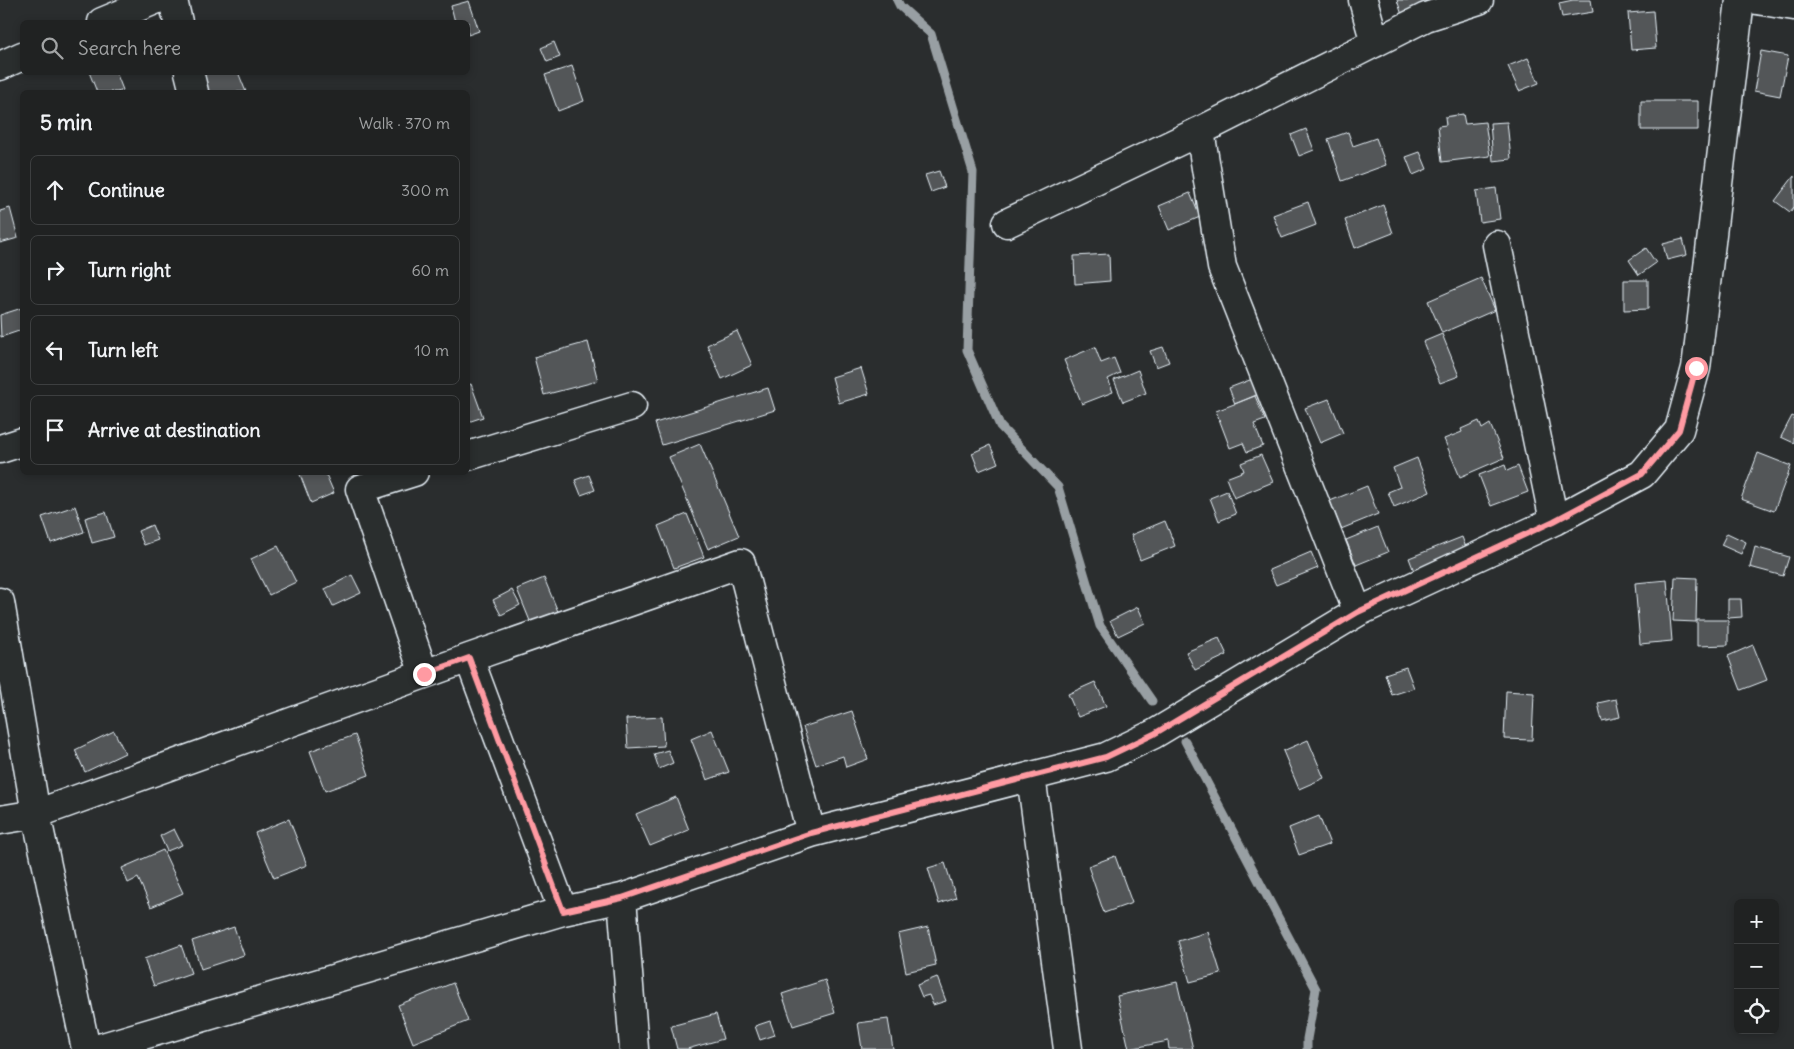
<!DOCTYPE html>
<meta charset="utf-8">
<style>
body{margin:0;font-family:Delius,sans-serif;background:#2d2f2f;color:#f1f3f6}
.controls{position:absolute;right:15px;bottom:15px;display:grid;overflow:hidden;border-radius:8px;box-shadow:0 2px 8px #0003}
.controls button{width:45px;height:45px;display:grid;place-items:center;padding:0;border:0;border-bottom:1px solid #3d3f40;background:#202222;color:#f1f3f6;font:25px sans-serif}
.stop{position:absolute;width:15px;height:15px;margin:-11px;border:4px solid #ff9aa2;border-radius:50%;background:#fff}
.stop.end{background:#ff9aa2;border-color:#fff;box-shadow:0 1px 5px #0008}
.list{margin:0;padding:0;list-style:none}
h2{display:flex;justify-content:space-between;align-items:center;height:65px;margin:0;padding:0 20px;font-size:21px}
h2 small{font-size:16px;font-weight:400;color:#a2a4a5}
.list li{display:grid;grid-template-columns:32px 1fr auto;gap:15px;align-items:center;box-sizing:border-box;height:70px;margin:0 10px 10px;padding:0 10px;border:1px solid #3d3f40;border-radius:8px}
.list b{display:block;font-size:19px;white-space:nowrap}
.list em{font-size:16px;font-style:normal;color:#a2a4a5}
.icon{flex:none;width:28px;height:28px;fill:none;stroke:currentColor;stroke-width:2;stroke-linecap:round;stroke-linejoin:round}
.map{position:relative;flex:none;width:1794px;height:1049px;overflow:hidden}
.search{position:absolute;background:#202222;box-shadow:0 2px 8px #0003;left:20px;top:20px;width:450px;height:55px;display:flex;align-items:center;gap:12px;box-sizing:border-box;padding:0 18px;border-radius:8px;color:#a2a4a5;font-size:19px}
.panel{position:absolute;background:#202222;box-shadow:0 2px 8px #0003;left:20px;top:90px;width:450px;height:385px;border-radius:8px}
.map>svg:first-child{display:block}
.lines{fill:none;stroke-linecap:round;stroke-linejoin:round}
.stream{stroke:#989fa3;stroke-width:9}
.building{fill:#535759;stroke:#e8f1f8}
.minor-casing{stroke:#e8f1f8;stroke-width:31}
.minor{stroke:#2a2d2e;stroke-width:28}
.route{stroke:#ff9aa2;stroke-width:6}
</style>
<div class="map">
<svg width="1794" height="1049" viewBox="0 0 1794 1049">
<rect width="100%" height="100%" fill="#2a2d2e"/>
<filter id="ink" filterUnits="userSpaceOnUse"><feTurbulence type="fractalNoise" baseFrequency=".02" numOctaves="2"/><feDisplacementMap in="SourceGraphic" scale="10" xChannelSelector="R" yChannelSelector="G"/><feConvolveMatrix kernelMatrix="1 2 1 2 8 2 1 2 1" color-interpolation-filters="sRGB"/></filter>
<g filter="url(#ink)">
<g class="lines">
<path class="stream" d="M897,0L900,6L931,34L973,172L967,350L1000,426L1058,487L1100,626L1152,701
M1185,741L1316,989L1307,1039V1049"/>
</g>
<path class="building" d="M1397,0H1426L1428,6L1402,15Z
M1573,0H1591L1593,12L1562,17L1559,3Z
M469,1L479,31L468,35V22H455L451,6Z
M1653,11L1656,48L1631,50L1628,13Z
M554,42L560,57L547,62L541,48Z
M1761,51L1788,56L1780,96L1754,91Z
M1528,58L1539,83L1519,91L1508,66Z
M572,66L584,101L558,111L545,75Z
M89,72H116L123,90L117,92H97Z
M202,72H238L246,92H209Z
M1641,101H1698V130H1641Z
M1463,114L1465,124L1485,122L1490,156L1442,162L1438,126L1446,125L1445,117Z
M1507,122L1511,159L1493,161L1490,123Z
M1306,129L1314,150L1299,156L1291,135Z
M1348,132L1353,146L1376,138L1386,165L1342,181L1328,139Z
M1420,152L1427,169L1413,175L1406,157Z
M939,171L945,187L931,192L925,175Z
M1794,176V207L1790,212L1775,201Z
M1496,188L1500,219L1480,222L1476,191Z
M1190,193L1200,217L1169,230L1159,206Z
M1308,202L1316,225L1282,238L1273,215Z
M1383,205L1393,233L1355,248L1345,220Z
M10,208L18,238L0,243V211Z
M1683,239L1687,255L1667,260L1663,244Z
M1646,248L1656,263L1639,275L1629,260Z
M1109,254L1110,281L1075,284L1074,256Z
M1481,278L1495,310L1442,333L1428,301Z
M1624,280H1648V309L1624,310Z
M22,308V330L1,337L0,315Z
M737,331L752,365L722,379L707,345Z
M1442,334L1459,376L1440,383L1423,342Z
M588,342L598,381L544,395L534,357Z
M1095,347L1101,363L1114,358L1120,373L1108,379L1113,392L1082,404L1064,360Z
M1163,347L1169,362L1156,367L1150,351Z
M861,368L869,394L839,403L832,377Z
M1138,370L1146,393L1123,402L1114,380Z
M1255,378L1261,393L1235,404L1229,388Z
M471,384L483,417L468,422V385Z
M768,388L775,410L662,445L655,423Z
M1255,396L1265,420L1254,424L1263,446L1247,452L1243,443L1230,448L1216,411Z
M1329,399L1343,433L1320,443L1305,408Z
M1792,416L1794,417V443L1781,437Z
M1479,421L1482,429L1490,424L1504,458L1460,477L1444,439L1462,432L1461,429Z
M700,444L739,536L708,549L669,457Z
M990,445L998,463L979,471L972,453Z
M1758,453L1791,466L1774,511L1741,499Z
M1261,455L1273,482L1234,498L1226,478L1244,471L1241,463Z
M1417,458L1430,492L1394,507L1388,492L1400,487L1393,468Z
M1505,465L1507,471L1518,466L1528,492L1491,506L1479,475Z
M299,472H325L334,493L311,503Z
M589,475L595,490L581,495L575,480Z
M1367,486L1378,514L1341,529L1330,501Z
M1227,491L1236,514L1219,521L1210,498Z
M75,506L84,532L51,543L42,517Z
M106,512L114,537L92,543L85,518Z
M687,514L704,557L674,568L658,526Z
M1165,521L1175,546L1140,560L1131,535Z
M152,525L158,540L144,545L138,531Z
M1378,527L1388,552L1356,565L1346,540Z
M1727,533L1746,542L1741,554L1721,545Z
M1462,537L1470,558L1417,579L1409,558Z
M278,546L296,582L269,595L251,559Z
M1755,547L1789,557L1783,576L1750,567Z
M1311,552L1318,568L1276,585L1269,570Z
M352,575L361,593L333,606L325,589Z
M1675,577L1697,578L1696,622L1673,621Z
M544,578L559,614L532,626L517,589Z
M1667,580L1672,641L1640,644L1635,583Z
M512,590L520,605L501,615L493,600Z
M1728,599H1741L1742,617L1728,618Z
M1138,607L1145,623L1118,636L1110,621Z
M1697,620H1728V645L1697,646Z
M1219,638L1227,655L1195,670L1186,652Z
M1753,645L1767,680L1741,690L1728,656Z
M1406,667L1414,688L1392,695L1385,674Z
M1095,682L1106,706L1078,717L1068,694Z
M1506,691L1534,693L1532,740L1504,739Z
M1616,699L1620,717L1602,721L1598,703Z
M852,711L868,759L846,767L843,756L816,765L803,727Z
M662,717L664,746L628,748L626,719Z
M712,730L729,772L707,780L691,739Z
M114,731L125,753L85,772L75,750Z
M355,735L369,775L325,791L310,751Z
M1308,740L1324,778L1299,789L1283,751Z
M668,750L673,763L659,769L654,754Z
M676,797L689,830L650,846L636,814Z
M1319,816L1330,844L1299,855L1289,828Z
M289,819L307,865L274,878L255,833Z
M174,829L182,845L167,851L160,836Z
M163,850L183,893L151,907L138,878L128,883L122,868Z
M1115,856L1132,903L1104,913L1088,866Z
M945,863L956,898L939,904L928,868Z
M234,927L244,955L201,969L192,941Z
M928,927L936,965L906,972L898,934Z
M1208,932L1221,974L1190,982L1178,941Z
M181,945L191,973L154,986L144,959Z
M937,977L946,1001L933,1005L929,995L922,997L917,985Z
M825,980L835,1013L793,1026L782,994Z
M1177,982L1193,1049H1169L1168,1041L1129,1049L1117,996Z
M453,983L468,1021L413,1043L398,1005Z
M716,1014L723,1039L687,1049H677L671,1026Z
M888,1019L893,1049H862L858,1023Z
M770,1021L775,1035L760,1040L755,1026Z"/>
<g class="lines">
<defs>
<path id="minor" d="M173,0L178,22
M1363,0L1375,43
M1757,0L1794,6
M102,22L155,0
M0,66L22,56
M189,72L194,92
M1200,131L1222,267L1358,612
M1007,223L1200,131L1426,17L1479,0
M1497,245L1554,521
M0,449L22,442
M468,456L632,406
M414,472L360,489L424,674
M0,602L36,814L86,1049
M469,658L563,911
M1031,776L1068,1049
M0,820L36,814L469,658L741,563L811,833
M622,898L634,1049
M96,1049L563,911L622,898L811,833L1106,757L1154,734L1358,612L1554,521L1642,474L1679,430L1696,368L1740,0"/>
</defs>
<use href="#minor" class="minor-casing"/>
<use href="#minor" class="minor"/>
</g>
</g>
<g class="lines" filter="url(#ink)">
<path class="route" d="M424,674L469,658L563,911L622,898L811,833L1106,757L1154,734L1358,612L1554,521L1642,474L1679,430L1696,368"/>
</g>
</svg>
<div class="controls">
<button>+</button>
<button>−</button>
<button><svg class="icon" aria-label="locate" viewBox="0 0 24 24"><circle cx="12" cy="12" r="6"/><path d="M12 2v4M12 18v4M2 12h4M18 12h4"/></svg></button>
</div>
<div class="stop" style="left:1696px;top:368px"></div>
<div class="stop end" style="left:424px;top:674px"></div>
<div class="search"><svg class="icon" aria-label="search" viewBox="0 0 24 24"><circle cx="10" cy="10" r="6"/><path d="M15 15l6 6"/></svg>Search here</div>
<section class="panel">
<h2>5 min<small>Walk · 370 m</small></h2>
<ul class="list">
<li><svg class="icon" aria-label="ahead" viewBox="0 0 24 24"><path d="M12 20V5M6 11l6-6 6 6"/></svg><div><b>Continue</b></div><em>300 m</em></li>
<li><svg class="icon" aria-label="right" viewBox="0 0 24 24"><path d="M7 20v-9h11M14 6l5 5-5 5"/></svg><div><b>Turn right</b></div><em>60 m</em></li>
<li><svg class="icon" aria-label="left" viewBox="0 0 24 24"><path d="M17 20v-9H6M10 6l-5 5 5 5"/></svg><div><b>Turn left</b></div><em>10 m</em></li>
<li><svg class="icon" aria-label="arrive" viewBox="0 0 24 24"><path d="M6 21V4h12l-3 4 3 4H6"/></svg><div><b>Arrive at destination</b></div></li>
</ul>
</section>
</div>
